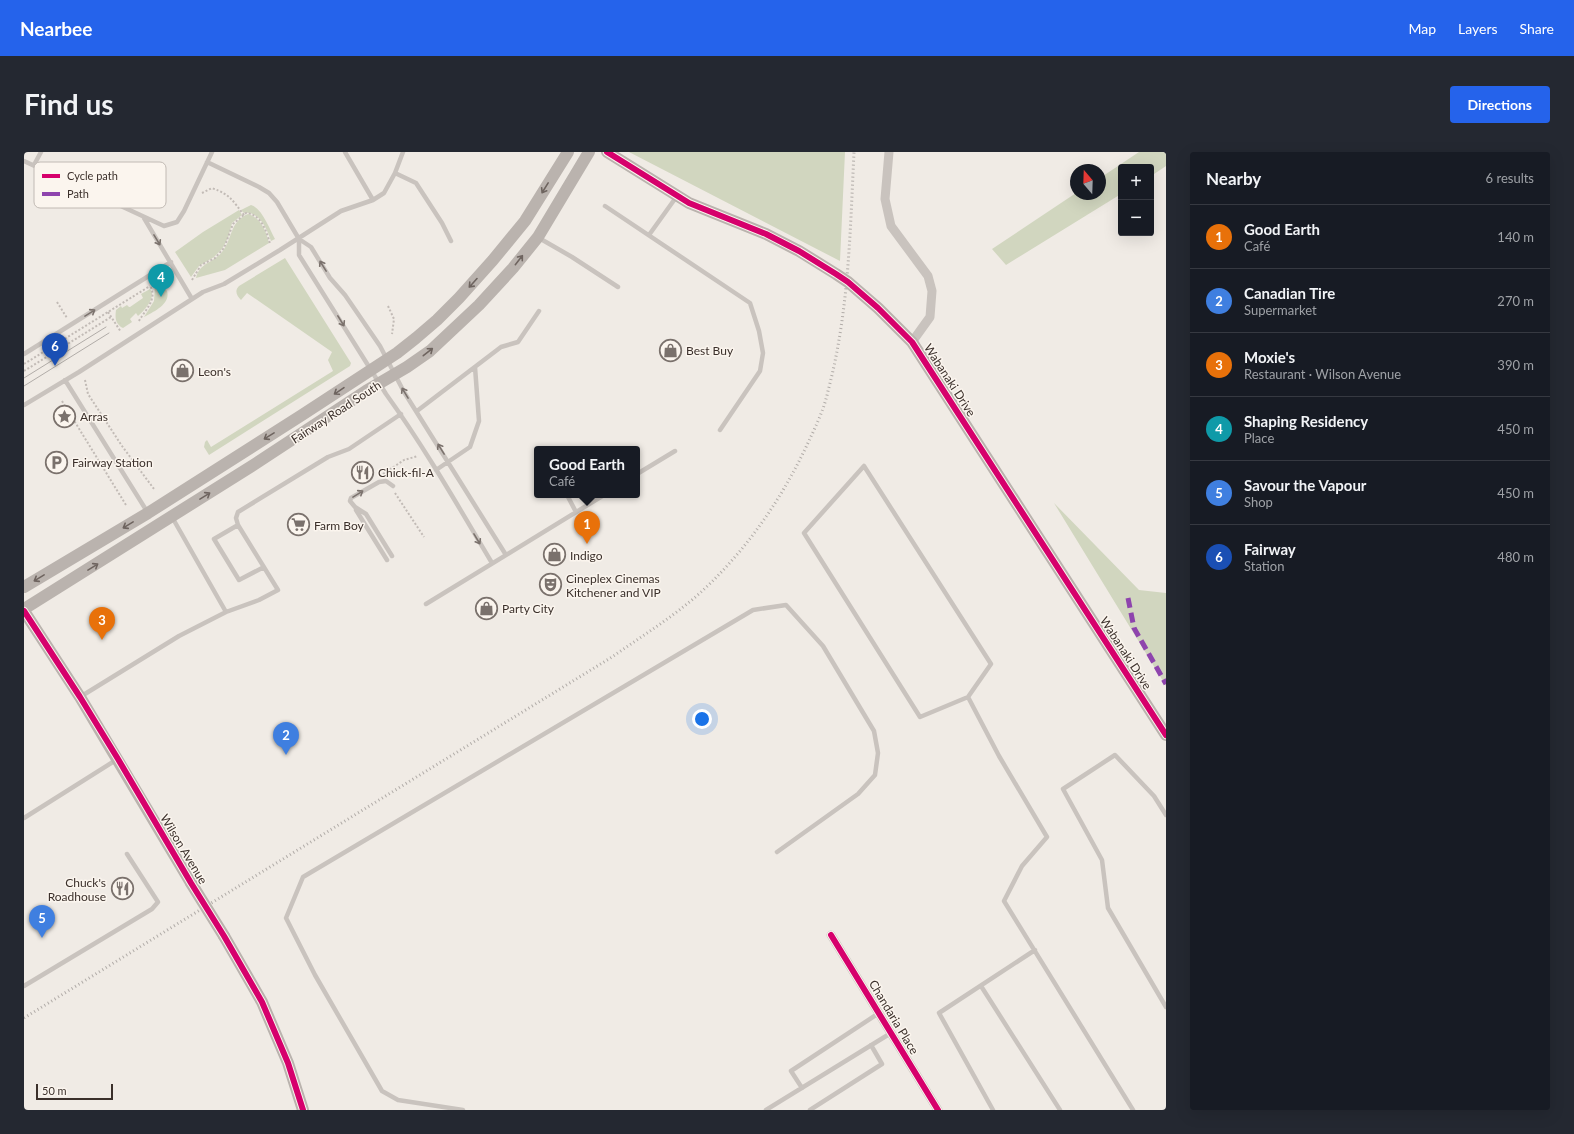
<!DOCTYPE html>
<meta charset="utf-8">
<style>
body{margin:0;font-family:Lato,sans-serif;background:#242831;color:#f1f3f6}
.controls{position:absolute;right:12px;top:12px;display:grid;overflow:hidden;border-radius:4px;box-shadow:0 4px 16px #0002}
.controls button{width:36px;height:36px;display:grid;place-items:center;padding:0;border:0;border-bottom:1px solid #363941;background:#171b24;color:#f1f3f6;font:20px sans-serif}
.compass{position:absolute;left:1046px;top:12px;width:36px;height:36px;border-radius:50%;background:#171b24;box-shadow:0 4px 16px #0002;rotate:341deg}
.scale{position:absolute;left:12px;bottom:10px;width:77px;box-sizing:border-box;padding-left:4px;border:2px solid #3b302b;border-top:0;font-size:11px;line-height:14px;white-space:nowrap;color:#3b302b;-webkit-text-stroke:3px #fbf5ee;paint-order:stroke}
.you{position:absolute;left:678px;top:567px;width:14px;height:14px;margin:-10px;border:3px solid #fff;border-radius:50%;background:#1a73e8;box-shadow:0 0 0 6px #1a73e833}
.badge{display:grid;place-items:center;width:26px;height:26px;border-radius:50%;background:#2563eb;color:#fff;font-size:13px;font-weight:700}
.pin{position:absolute;translate:-50% -33px;filter:drop-shadow(0 1px 2px #0008)}
.pin::after{content:'';position:absolute;top:21px;width:14px;height:12px;background:inherit;clip-path:polygon(0 0,100% 0,50% 100%)}
.popup{position:absolute;left:510px;top:294px;width:106px;height:52px;box-sizing:border-box;display:grid;place-content:center;border-radius:4px;background:#171b24;filter:drop-shadow(0 1px 3px #0005);font-size:13px;white-space:nowrap;color:#9ea1a6}
.popup b{font-size:15px;color:#f1f3f6}
.popup::after{content:'';position:absolute;left:50%;top:100%;margin-left:-8px;border:8px solid transparent;border-top-color:#171b24}
.list{margin:0;padding:0;list-style:none}
h2{display:flex;justify-content:space-between;align-items:center;height:52px;margin:0;padding:0 16px;font-size:17px}
h2 small{font-size:13px;font-weight:400;color:#9ea1a6}
.list li{display:grid;grid-template-columns:26px 1fr auto;gap:12px;align-items:center;box-sizing:border-box;height:64px;padding:0 16px;border-top:1px solid #363941}
.list b{display:block;font-size:15px;white-space:nowrap}
.list p{margin:0;font-size:13px;white-space:nowrap;color:#9ea1a6}
.list em{font-size:13px;font-style:normal;color:#9ea1a6}
.map{position:relative;flex:none;width:1142px;height:958px;overflow:hidden;border-radius:4px}
header{display:flex;align-items:center;gap:24px;box-sizing:border-box;height:56px;padding:0 20px;background:#2563eb;color:#fff}
header strong{font-size:19px}
nav{display:flex;gap:22px;margin-inline-start:auto;font-size:14px}
.intro{display:flex;align-items:center;justify-content:space-between;box-sizing:border-box;height:96px;padding:0 24px}
h1{margin:0;font-size:28px}
.button{padding:10px 18px;border-radius:4px;background:#2563eb;color:#fff;font-size:14px;font-weight:700}
main{display:flex;gap:24px;padding:0 24px}
aside{flex:1;background:#171b24;border-radius:4px;box-shadow:0 4px 16px #0002}
.map>svg:first-child{display:block}
.green{fill:#d1d6bf}
.lines{fill:none;stroke-linecap:round;stroke-linejoin:round}
.path{stroke:#c2bbb6;stroke-width:2;stroke-dasharray:2 2;stroke-linecap:butt}
.lane{stroke:#c9c3be;stroke-width:4.5}
.street{stroke:#c9c3be;stroke-width:9}
.secondary{stroke:#bab3ae;stroke-width:12}
.tram{stroke:#b1aca8;stroke-width:1}
.rail{stroke:#b1aca8;stroke-width:3;stroke-dasharray:1 3;stroke-linecap:butt}
.secondary-bridge{stroke:#bab3ae;stroke-width:12}
.quiet{stroke:#8e44ad;stroke-width:5;stroke-dasharray:10 5;stroke-linecap:butt}
.cycleway-casing{stroke:#fbf5ee;stroke-width:8}
.cycleway{stroke:#d6006c;stroke-width:6}
.oneway{stroke:#6e645f}
.oneway2{stroke:#7b726d}
.labels{text-anchor:middle;dominant-baseline:central;stroke-width:3;stroke-linejoin:round;paint-order:stroke}
.poi-label{font-size:12px;fill:#3b302b;stroke:#fbf5ee;text-anchor:start}
.street-label{font-size:12px;fill:#3b302b;stroke:#fbf5ee}
.key{fill:#fbf5ee;stroke:#c1bab4;stroke-width:1}
.key-label{font-size:11px;fill:#3b302b}
</style>
<header>
<strong>Nearbee</strong>
<nav><a>Map</a><a>Layers</a><a>Share</a></nav>
</header>
<div class="intro"><h1>Find us</h1><a class="button">Directions</a></div>
<main>
<div class="map">
<svg width="1142" height="958" viewBox="0 0 1142 958">
<rect width="100%" height="100%" fill="#f0ebe5"/>
<path class="green" d="M605,0H821L816,109Z
M1115,0H1142V14L1127,24V15H1097V42L982,113L968,97L1052,41L1076,42V26Z
M227,53C238,56 246,78 251,87L247,89C243,77 236,59 220,61L217,58Z
M215,58L218,63L208,71L204,86L198,97L190,105L175,114L167,125L151,100L179,80Z
M224,62C237,66 242,79 245,91L201,118L172,126C176,110 188,112 198,100C209,87 205,70 224,62Z
M261,106L327,211L326,214L185,303L180,295L181,290L183,288L187,295L309,219L304,208L308,200L223,141L217,148C213,144 210,139 215,134Z
M135,133L139,135L143,139C147,152 129,160 120,165L130,149L131,134Z
M126,137L128,140C129,149 121,158 114,164L112,161L106,167L108,170L99,176C91,172 91,165 92,158L97,154L98,156L103,153L105,155H106L119,146L117,142Z
M1030,351L1115,438L1142,441V534Z"/>
<g class="lines">
<path class="path" d="M178,41L188,36C207,43 208,48 220,63
M168,128L177,113L191,106L200,96L209,72L222,61C237,62 243,80 246,92
M33,150L43,166
M364,154L370,167L368,182
M84,160L97,180
M115,169C121,158 134,147 126,134
M0,212L126,134
M0,219L87,165
M61,228L64,242L98,294L130,337
M38,249L102,353
M359,322L380,308L394,304
M371,341L400,385"/>
<path class="lane" d="M321,0L349,48
M0,9L140,74L153,70L160,59L188,0
M183,10L235,35L245,41L253,50L275,87L287,95L306,126L321,143L356,194L380,240L482,403
M10,13L17,0
M371,21L392,31L418,71L427,89
M581,54L726,151L735,179L739,201L736,219L696,278
M120,66L168,147
M625,83L653,44
M515,86L548,105L594,135
M275,87V103L362,242C401,296 434,354 468,411
M0,202L147,110
M41,228L124,361
M0,253L55,220L179,140L200,132L256,98L317,59L349,48L360,41L371,21L379,0
M393,259L477,195L494,190L515,159
M412,318L446,295L455,269L451,215
M613,322L651,299
M543,343L552,360
M332,358L363,408
M214,373L190,387L215,428L240,415
M368,404L342,362L331,355L326,349L327,346L355,330L362,329L369,334
M402,452L580,343
M202,460L235,448L254,438L214,373L212,366L214,360L304,305L325,297L377,262
M56,545L155,484L202,460L148,365
M944,545L896,565L780,381L840,314L967,512L944,545L975,604L1023,685L998,714L980,749L1109,958
M1142,663L1130,644L1091,603L1039,637L1078,708L1084,756L1142,855
M0,666L92,608
M0,834L128,757L134,750L103,702
M957,834L1036,958
M778,936L767,919L855,861
M439,958L374,948L358,939L291,823L262,766L279,725L729,458L762,453L799,494L850,579L854,601L851,623L834,642L753,700
M742,958L867,881
M786,958L858,912L847,893
M969,958L915,861L1011,798"/>
<path class="street" d="M865,0L861,47L867,74L904,124L908,139L906,165L888,190
M807,783L914,958"/>
<path class="secondary" d="M583,0L665,51L742,82L775,99L812,122L824,130L854,156L888,190L1142,583
M0,435L124,361L278,263L373,201L392,186L413,168L435,146L469,108L501,69L544,0
M0,457L231,312L342,239L383,215L406,199L455,153L489,116L514,85L565,0
M0,459L56,545L167,731
M200,784L238,850L264,911L279,958"/>
<path class="tram" d="M0,226L82,175
M0,234L85,181"/>
<path class="rail" d="M0,866L588,505C618,484 649,465 676,441C722,399 757,348 783,293C791,276 800,258 804,239C825,160 826,81 830,0"/>
<path class="secondary-bridge" d="M167,731L200,784"/>
<path class="quiet" d="M1104,446L1110,476L1142,532"/>
<defs>
<path id="cycleway" d="M583,0L665,51L742,82L775,99L812,122L824,130L854,156L888,190L1142,583
M0,459L56,545L94,607L167,731L200,784L238,850L264,911L279,958
M807,783L914,958"/>
</defs>
<use href="#cycleway" class="cycleway-casing"/>
<use href="#cycleway" class="cycleway"/>
</g>
<defs><path id="oneway-shaft" d="M-6 0H5M1.5-3L5.5 0L1.5 3" fill="none" stroke-width="1.6" stroke-linecap="round" stroke-linejoin="round"/></defs>
<g class="oneway">
<use href="#oneway-shaft" transform="translate(521 36) rotate(122)"/>
<use href="#oneway-shaft" transform="translate(495 108) rotate(-52)"/>
<use href="#oneway-shaft" transform="translate(449 131) rotate(132)"/>
<use href="#oneway-shaft" transform="translate(404 200) rotate(-38)"/>
<use href="#oneway-shaft" transform="translate(315 239) rotate(146)"/>
<use href="#oneway-shaft" transform="translate(245 284) rotate(148)"/>
<use href="#oneway-shaft" transform="translate(181 344) rotate(-32)"/>
<use href="#oneway-shaft" transform="translate(104 373) rotate(149)"/>
<use href="#oneway-shaft" transform="translate(69 415) rotate(-32)"/>
<use href="#oneway-shaft" transform="translate(15 426) rotate(149)"/>
</g>
<g class="oneway2">
<use href="#oneway-shaft" transform="translate(133 88) rotate(59)"/>
<use href="#oneway-shaft" transform="translate(299 114) rotate(-122)"/>
<use href="#oneway-shaft" transform="translate(66 161) rotate(-32)"/>
<use href="#oneway-shaft" transform="translate(317 169) rotate(58)"/>
<use href="#oneway-shaft" transform="translate(381 241) rotate(-121)"/>
<use href="#oneway-shaft" transform="translate(417 297) rotate(-122)"/>
<use href="#oneway-shaft" transform="translate(334 342) rotate(-32)"/>
<use href="#oneway-shaft" transform="translate(453 387) rotate(59)"/>
</g>
<defs>
<symbol id="shop-ring" viewBox="-11 -11 22 22"><circle r="9.5" fill="#fbf5ee" stroke="#7a716c" stroke-width="1.5"/><path d="M-5-2.5h2.3a2.7 3.5 0 0 1 5.4 0H5L5.5 6h-11ZM-1.5-2.5h3a1.5 2.3 0 0 0-3 0Z" fill="#7a716c"/></symbol>
<symbol id="sight-ring" viewBox="-11 -11 22 22"><circle r="9.5" fill="#fbf5ee" stroke="#7a716c" stroke-width="1.5"/><path d="M0-6L1.8-2.2L6-1.7L2.9 1.2L3.7 5.4L0 3.3L-3.7 5.4L-2.9 1.2L-6-1.7L-1.8-2.2Z" fill="#7a716c"/></symbol>
<symbol id="parking-ring" viewBox="-11 -11 22 22"><circle r="9.5" fill="#fbf5ee" stroke="#7a716c" stroke-width="1.5"/><path d="M-3.5-5.5H1a3.5 3.5 0 0 1 0 7H-1V5.5H-3.5ZM-1-3.4V-.6H.8a1.4 1.4 0 0 0 0-2.8Z" fill="#7a716c"/></symbol>
<symbol id="restaurant-ring" viewBox="-11 -11 22 22"><circle r="9.5" fill="#fbf5ee" stroke="#7a716c" stroke-width="1.5"/><path d="M-5-6h1v4h1v-4h1v4h1v-4h1v5L-1.5 .5V6h-2V.5L-5-1ZM5-6V6H3V1.5H1.5Q1.5-4 5-6Z" fill="#7a716c"/></symbol>
<symbol id="supermarket-ring" viewBox="-11 -11 22 22"><circle r="9.5" fill="#fbf5ee" stroke="#7a716c" stroke-width="1.5"/><path d="M-6-5.5h2.5l.6 2H6L4.5 2H-2.5L-4.4-4H-6ZM-1.5 3.2a1.3 1.3 0 1 0 .1 0ZM3 3.2a1.3 1.3 0 1 0 .1 0Z" fill="#7a716c"/></symbol>
<symbol id="theatre-ring" viewBox="-11 -11 22 22"><circle r="9.5" fill="#fbf5ee" stroke="#7a716c" stroke-width="1.5"/><path d="M-5-5.5Q0-4 5-5.5V0Q5 5 0 6Q-5 5-5 0ZM-3.3-2.5H-1v1.5H-3.3ZM1-2.5H3.3v1.5H1ZM-2.8 1Q0 5.5 2.8 1Z" fill="#7a716c"/></symbol>
</defs>
<g fill-rule="evenodd">
<use href="#shop-ring" x="634" y="186" width="25" height="25"/>
<use href="#shop-ring" x="146" y="206" width="25" height="25"/>
<use href="#sight-ring" x="28" y="252" width="25" height="25"/>
<use href="#parking-ring" x="20" y="298" width="25" height="25"/>
<use href="#restaurant-ring" x="326" y="308" width="25" height="25"/>
<use href="#supermarket-ring" x="262" y="360" width="25" height="25"/>
<use href="#shop-ring" x="518" y="390" width="25" height="25"/>
<use href="#theatre-ring" x="514" y="420" width="25" height="25"/>
<use href="#shop-ring" x="450" y="444" width="25" height="25"/>
<use href="#restaurant-ring" x="86" y="724" width="25" height="25"/>
</g>
<g class="labels">
<g class="poi-label">
<text x="662" y="198">Best Buy</text>
<text x="174" y="219">Leon's</text>
<text x="56" y="264">Arras</text>
<text x="48" y="310">Fairway Station</text>
<text x="354" y="320">Chick-fil-A</text>
<text x="290" y="373">Farm Boy</text>
<text x="546" y="403">Indigo</text>
<text x="542" y="426">Cineplex Cinemas<tspan x="542" dy="14">Kitchener and VIP</tspan></text>
<text x="478" y="456">Party City</text>
<text x="82" y="730" text-anchor="end">Chuck's<tspan x="82" dy="14">Roadhouse</tspan></text>
</g>
<g class="street-label">
<text transform="translate(926 228) rotate(57)">Wabanaki Drive</text>
<text transform="translate(312 260) rotate(-33)">Fairway Road South</text>
<text transform="translate(1102 501) rotate(57)">Wabanaki Drive</text>
<text transform="translate(160 697) rotate(59)">Wilson Avenue</text>
<text transform="translate(870 865) rotate(59)">Chandaria Place</text>
</g>
</g>
<rect x="10" y="10" width="132" height="46" rx="6" class="key"/>
<rect x="18" y="22" width="18" height="4" fill="#d6006c"/>
<rect x="18" y="40" width="18" height="4" fill="#8e44ad"/>
<g class="key-label">
<text x="43" y="28">Cycle path</text>
<text x="43" y="46">Path</text>
</g>
</svg>
<div class="controls">
<button>+</button>
<button>−</button>
</div>
<svg class="compass" viewBox="-18 -18 36 36"><path d="M0-13l5 13h-10z" fill="#e53935"/><path d="M0 13l5-13h-10z" fill="#9ea1a6"/></svg>
<div class="scale">50 m</div>
<div class="you"></div>
<div class="pin badge" style="left:563px;top:392px;background:#e8710a">1</div>
<div class="popup"><b>Good Earth</b>Café</div>
<div class="pin badge" style="left:262px;top:603px;background:#3f7fe0">2</div>
<div class="pin badge" style="left:78px;top:488px;background:#e8710a">3</div>
<div class="pin badge" style="left:137px;top:145px;background:#0f9aa8">4</div>
<div class="pin badge" style="left:18px;top:786px;background:#3f7fe0">5</div>
<div class="pin badge" style="left:31px;top:214px;background:#1a4fb4">6</div>
</div>
<aside>
<h2>Nearby<small>6 results</small></h2>
<ul class="list">
<li><span class="badge" style="background:#e8710a">1</span><div><b>Good Earth</b><p>Café</p></div><em>140 m</em></li>
<li><span class="badge" style="background:#3f7fe0">2</span><div><b>Canadian Tire</b><p>Supermarket</p></div><em>270 m</em></li>
<li><span class="badge" style="background:#e8710a">3</span><div><b>Moxie's</b><p>Restaurant · Wilson Avenue</p></div><em>390 m</em></li>
<li><span class="badge" style="background:#0f9aa8">4</span><div><b>Shaping Residency</b><p>Place</p></div><em>450 m</em></li>
<li><span class="badge" style="background:#3f7fe0">5</span><div><b>Savour the Vapour</b><p>Shop</p></div><em>450 m</em></li>
<li><span class="badge" style="background:#1a4fb4">6</span><div><b>Fairway</b><p>Station</p></div><em>480 m</em></li>
</ul>
</aside>
</main>
